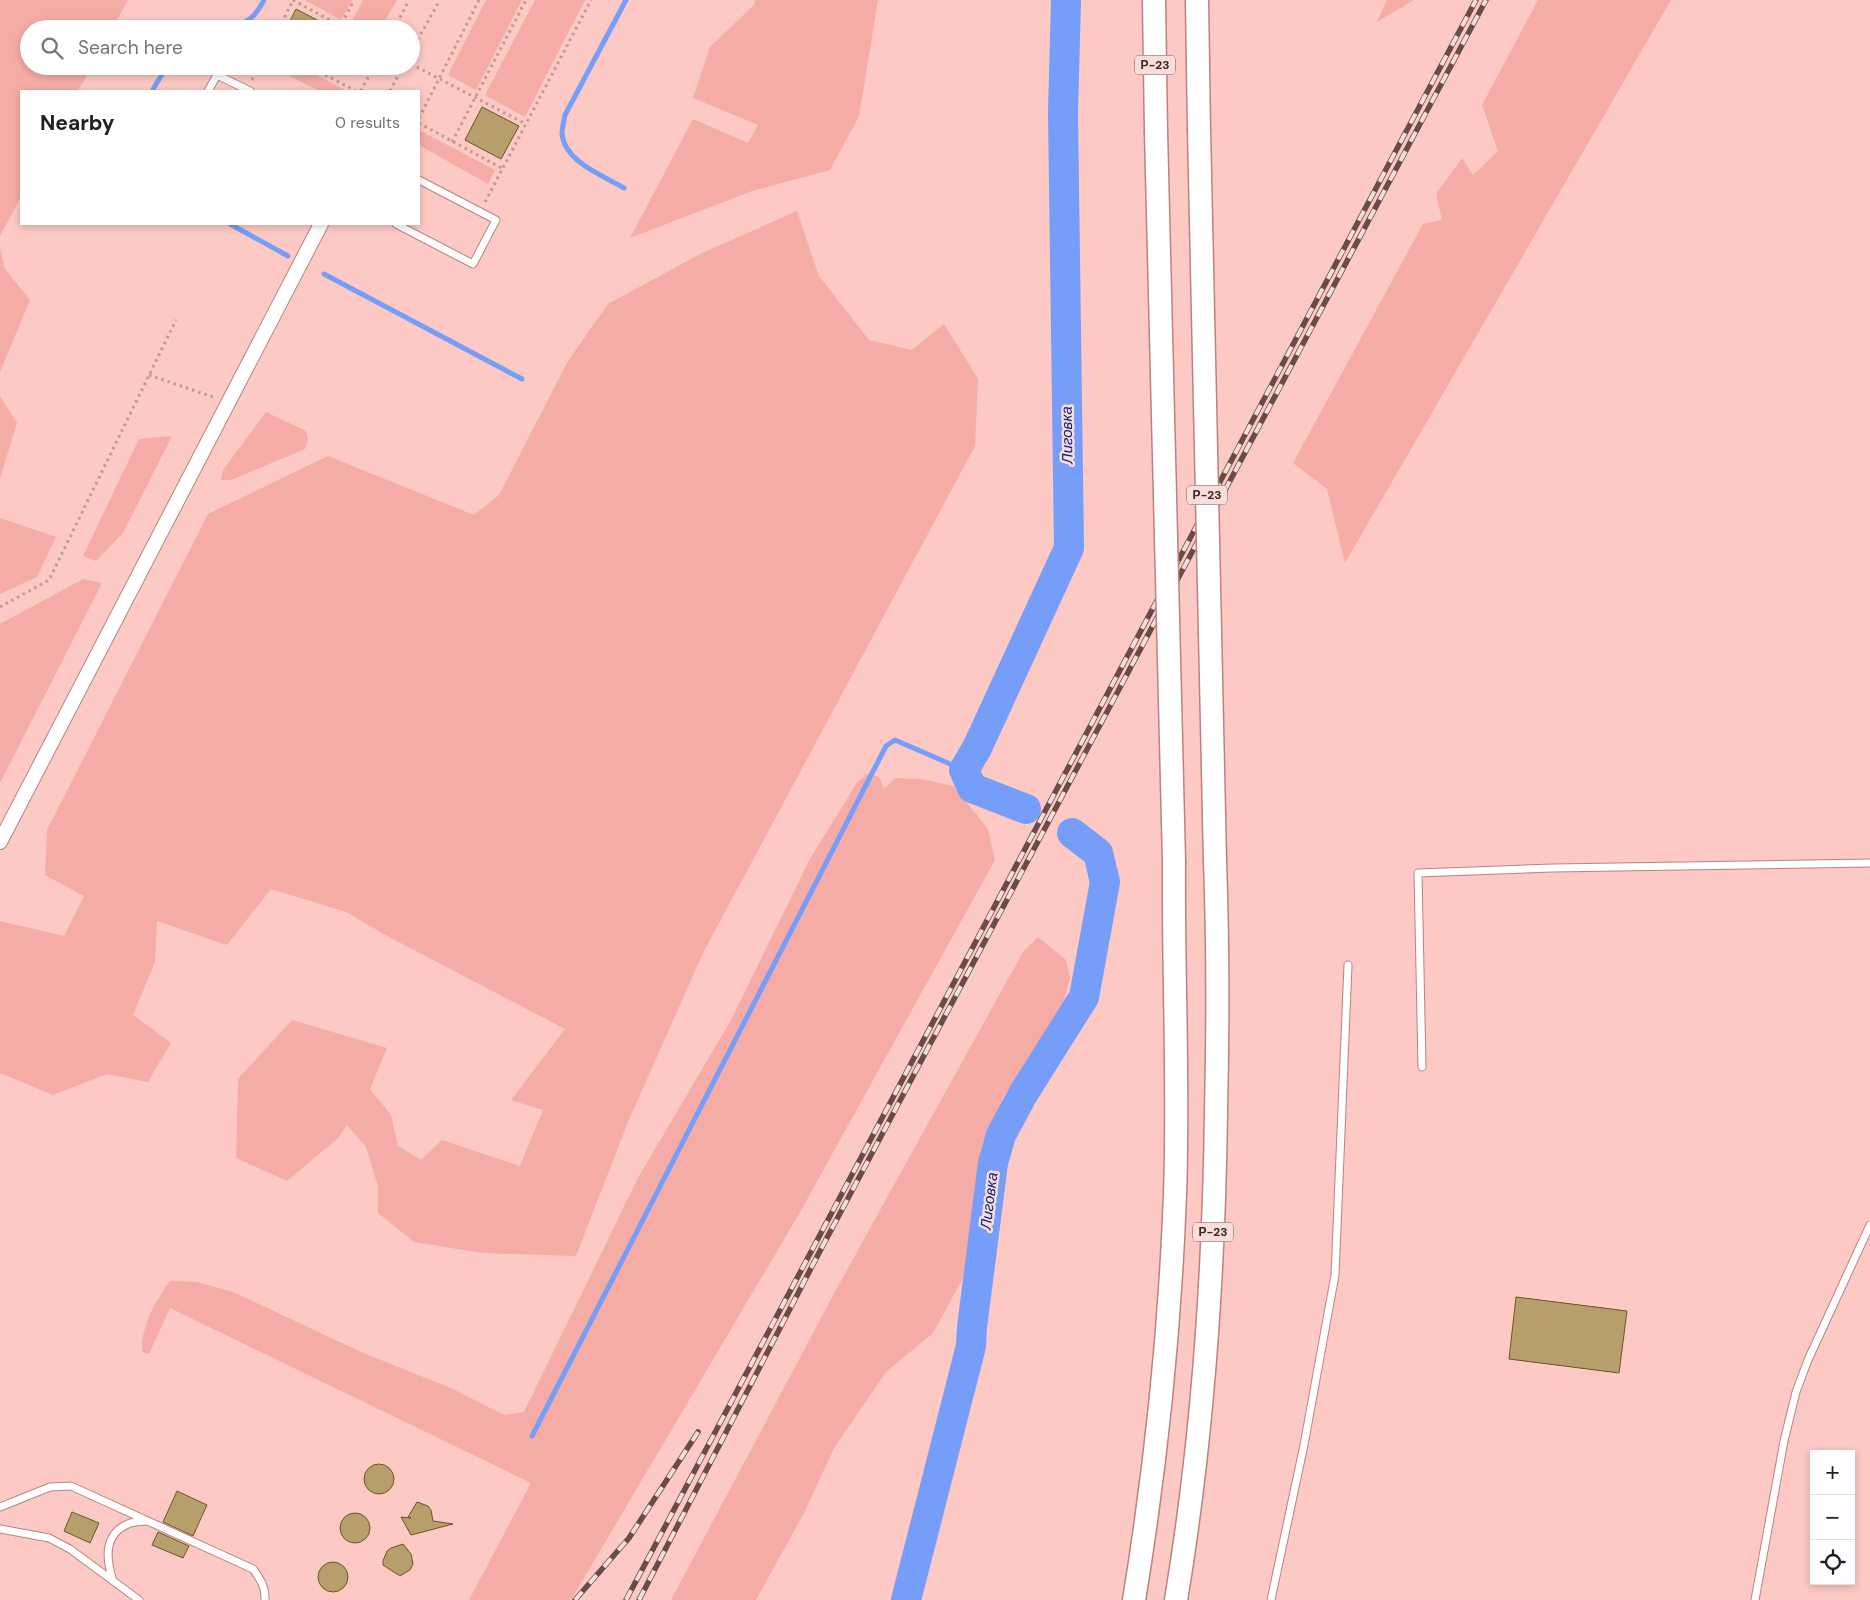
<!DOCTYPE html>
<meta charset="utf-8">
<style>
body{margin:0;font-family:"DM Sans",sans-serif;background:#f6f6f6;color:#202124}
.controls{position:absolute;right:15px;bottom:15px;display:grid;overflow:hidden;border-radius:0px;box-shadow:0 2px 8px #0003}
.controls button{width:45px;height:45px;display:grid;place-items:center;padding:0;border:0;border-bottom:1px solid #e0e0e0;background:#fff;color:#202124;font:25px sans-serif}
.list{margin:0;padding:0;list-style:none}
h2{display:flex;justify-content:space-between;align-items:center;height:65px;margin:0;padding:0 20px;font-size:21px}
h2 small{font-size:16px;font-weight:400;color:#757577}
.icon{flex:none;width:28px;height:28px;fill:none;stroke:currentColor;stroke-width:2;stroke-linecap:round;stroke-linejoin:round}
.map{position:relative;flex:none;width:1870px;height:1600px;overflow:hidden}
.search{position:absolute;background:#fff;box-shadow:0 2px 8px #0003;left:20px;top:20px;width:400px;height:55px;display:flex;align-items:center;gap:12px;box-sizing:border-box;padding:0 18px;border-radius:28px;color:#757577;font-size:19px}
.panel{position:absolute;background:#fff;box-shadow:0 2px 8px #0003;left:20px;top:90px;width:400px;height:135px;border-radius:0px}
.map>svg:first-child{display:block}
.green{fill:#f5aca6}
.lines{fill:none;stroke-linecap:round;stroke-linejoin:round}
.stream{stroke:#769df7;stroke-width:5}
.river{stroke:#769df7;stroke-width:30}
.building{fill:#b79f6c;stroke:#6b5523}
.service-casing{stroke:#bc827d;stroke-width:9}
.minor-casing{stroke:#bc827d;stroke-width:16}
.trunk-casing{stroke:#bc827d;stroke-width:25}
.path{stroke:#c29894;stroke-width:3;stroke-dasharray:2.5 4;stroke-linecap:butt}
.service{stroke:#fff;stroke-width:7}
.minor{stroke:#fff;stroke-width:14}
.trunk{stroke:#fff;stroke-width:22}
.rail-casing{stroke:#694b48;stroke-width:5.5}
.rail{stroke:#f8dddb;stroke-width:4;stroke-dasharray:11;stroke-linecap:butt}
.trunk-bridge-casing{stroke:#bc827d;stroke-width:25;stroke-linecap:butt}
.trunk-bridge{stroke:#fff;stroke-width:22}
.labels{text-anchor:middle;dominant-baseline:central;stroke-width:5;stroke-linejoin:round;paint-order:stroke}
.shield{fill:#f8dddb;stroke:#765d5b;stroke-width:1}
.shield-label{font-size:12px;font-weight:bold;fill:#3e2624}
.water-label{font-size:15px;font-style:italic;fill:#072085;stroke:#f8dddb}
</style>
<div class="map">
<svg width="1870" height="1600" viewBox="0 0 1870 1600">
<rect width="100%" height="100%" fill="#fcc9c4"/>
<path class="green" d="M0,0H128L112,29H29V66H92L78,91H21V197L0,236Z
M305,0H352L341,20Z
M363,0H397L380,29H357L350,25Z
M486,0H522L476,90L448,75Z
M535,0H585L525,117L485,95Z
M755,0H878L859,116L830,170L752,191L630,238L693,119L748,143L758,125L693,98L710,47L754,5Z
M1387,0H1414L1377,22Z
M1538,0H1671L1345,563L1327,489L1293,463L1423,224L1442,220L1436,194L1462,158L1473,175L1498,151L1482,105Z
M270,66H299L347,91H319Z
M419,130L495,170L488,184L419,145Z
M797,211L819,276L869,340L912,350L944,324L978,379L975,446L703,953L628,1122L576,1256L482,1253L414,1242L378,1213V1186L366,1147L347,1125L337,1139L287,1181L236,1158L238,1079L292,1020L387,1048L370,1089L391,1115L398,1146L421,1160L442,1140L520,1166L543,1110L511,1100L565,1029L391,938L346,912L271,889L227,945L157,921L155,962L133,1015L171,1043L148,1082L107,1074L53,1095L0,1073V921L64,936L84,896L45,875L47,830L208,514L328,456L474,515L499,495L568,361L608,304L700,254Z
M0,248L5,269L30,300L0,372Z
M0,396L17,423L0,478Z
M266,412L306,431L308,440L305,449L231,480H221L223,470Z
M172,436L123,533L96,561L83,556L139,439Z
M0,518L56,537L37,577L0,594Z
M83,579L102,583L0,783V624Z
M867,774L879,777L884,789L896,778L921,779L953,786L988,829L995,860L799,1214L571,1600H469L531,1483L170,1308L149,1354L142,1352C141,1326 155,1302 170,1281L197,1282L233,1292L361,1352L453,1389L504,1415L524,1412L638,1178L731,1020L810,859L856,784Z
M1038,937L1066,960L1070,978L1063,1005L1036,1049L1003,1097L987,1144L972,1262L933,1333L886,1372L834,1448L804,1513L756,1600H671L837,1288L1023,952Z"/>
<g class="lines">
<path class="stream" d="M220,29C243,25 253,22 264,0
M152,91L167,66
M624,188C602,175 565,162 562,134C562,128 564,121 565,115L626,0
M230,224L288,256
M324,274L522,379
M532,1436L886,746L895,740L964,770"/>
<path class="river" d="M1026,809L972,788L964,770L977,748L1069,548L1063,113L1066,0
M906,1600L971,1346L972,1327L993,1163L1001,1135L1023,1094L1084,997L1105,882L1098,853L1072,833"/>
</g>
<path class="building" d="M296,9L334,29H286Z
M482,107L519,126L501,159L465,140Z
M1516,1297L1627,1311L1619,1373L1509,1359Z
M364 1479a15 15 0 1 1 30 0a15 15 0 1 1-30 0Z
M177,1491L207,1505L193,1536L163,1522Z
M417,1502L428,1506L431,1510L433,1521L453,1524L411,1535L401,1517L411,1518L408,1517Z
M72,1512L99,1523L90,1543L64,1531Z
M340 1528a15 15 0 1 1 30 0a15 15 0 1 1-30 0Z
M158,1532L189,1546L183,1558L152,1545Z
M403,1544L411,1554L413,1564L410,1570L400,1576L383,1565V1561L387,1551L391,1548Z
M318 1577a15 15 0 1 1 30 0a15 15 0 1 1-30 0Z"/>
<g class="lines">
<defs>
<path id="service" d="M208,91L217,75L250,91
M396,224L473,264L496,220L419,180
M1422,1067L1418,873L1553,868L1870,863
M0,1507L50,1487L71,1486L253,1569C260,1579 266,1587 265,1600
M0,1529L49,1538L70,1549L139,1600
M112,1578C106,1557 104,1534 128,1524C134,1521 142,1522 148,1521
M1271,1600L1304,1445L1335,1275L1348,965
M1755,1600L1784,1441L1796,1392L1808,1360L1870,1225"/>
<path id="minor" d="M0,842L321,224"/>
<path id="trunk" d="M1154,0L1156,131
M1197,0L1199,129
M1134,1600C1156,1466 1170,1330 1175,1194C1179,1083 1173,972 1174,862
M1176,1600C1203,1438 1214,1274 1216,1111C1218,1027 1218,944 1215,861"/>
</defs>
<use href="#service" class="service-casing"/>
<use href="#minor" class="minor-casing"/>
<use href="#trunk" class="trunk-casing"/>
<path class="path" d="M293,0L346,29
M279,29L293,0
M339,29L354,0
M394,29L409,0
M411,51L440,0
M411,64L526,124
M308,66L356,91
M252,80L259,66
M361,91L374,66
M390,91L403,66
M419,118L479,0
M419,123L503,169
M452,142L526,0
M485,202L591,0
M149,375L216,398
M0,607L49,580L176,320"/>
<use href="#service" class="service"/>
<use href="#minor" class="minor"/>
<use href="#trunk" class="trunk"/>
<defs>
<path id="rail" d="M575,1600L629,1538L698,1432
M626,1600L1476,0
M639,1600L821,1249L1486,0"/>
</defs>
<use href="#rail" class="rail-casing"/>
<use href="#rail" class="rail"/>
<defs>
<path id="trunk-bridge" d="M1199,129L1215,861
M1156,131L1174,862"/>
</defs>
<use href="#trunk-bridge" class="trunk-bridge-casing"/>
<use href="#trunk-bridge" class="trunk-bridge"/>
</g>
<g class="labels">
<g class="shield">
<rect x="1135" y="55.5" width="40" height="19" rx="4"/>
<rect x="1187" y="485.5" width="40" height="19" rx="4"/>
<rect x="1193" y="1222.5" width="40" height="19" rx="4"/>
</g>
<g class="shield-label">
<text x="1155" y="65">Р-23</text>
<text x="1207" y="495">Р-23</text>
<text x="1213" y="1232">Р-23</text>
</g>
<g class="water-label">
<text transform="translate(1067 435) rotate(-91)">Лиговка</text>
<text transform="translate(989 1201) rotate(-83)">Лиговка</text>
</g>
</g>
</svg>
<div class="controls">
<button>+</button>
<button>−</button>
<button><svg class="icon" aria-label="locate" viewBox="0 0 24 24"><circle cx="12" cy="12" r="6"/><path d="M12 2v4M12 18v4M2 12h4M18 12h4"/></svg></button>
</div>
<div class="search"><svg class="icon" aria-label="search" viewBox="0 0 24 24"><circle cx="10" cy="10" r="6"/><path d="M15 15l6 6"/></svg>Search here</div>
<section class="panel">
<h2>Nearby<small>0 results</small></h2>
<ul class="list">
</ul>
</section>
</div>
